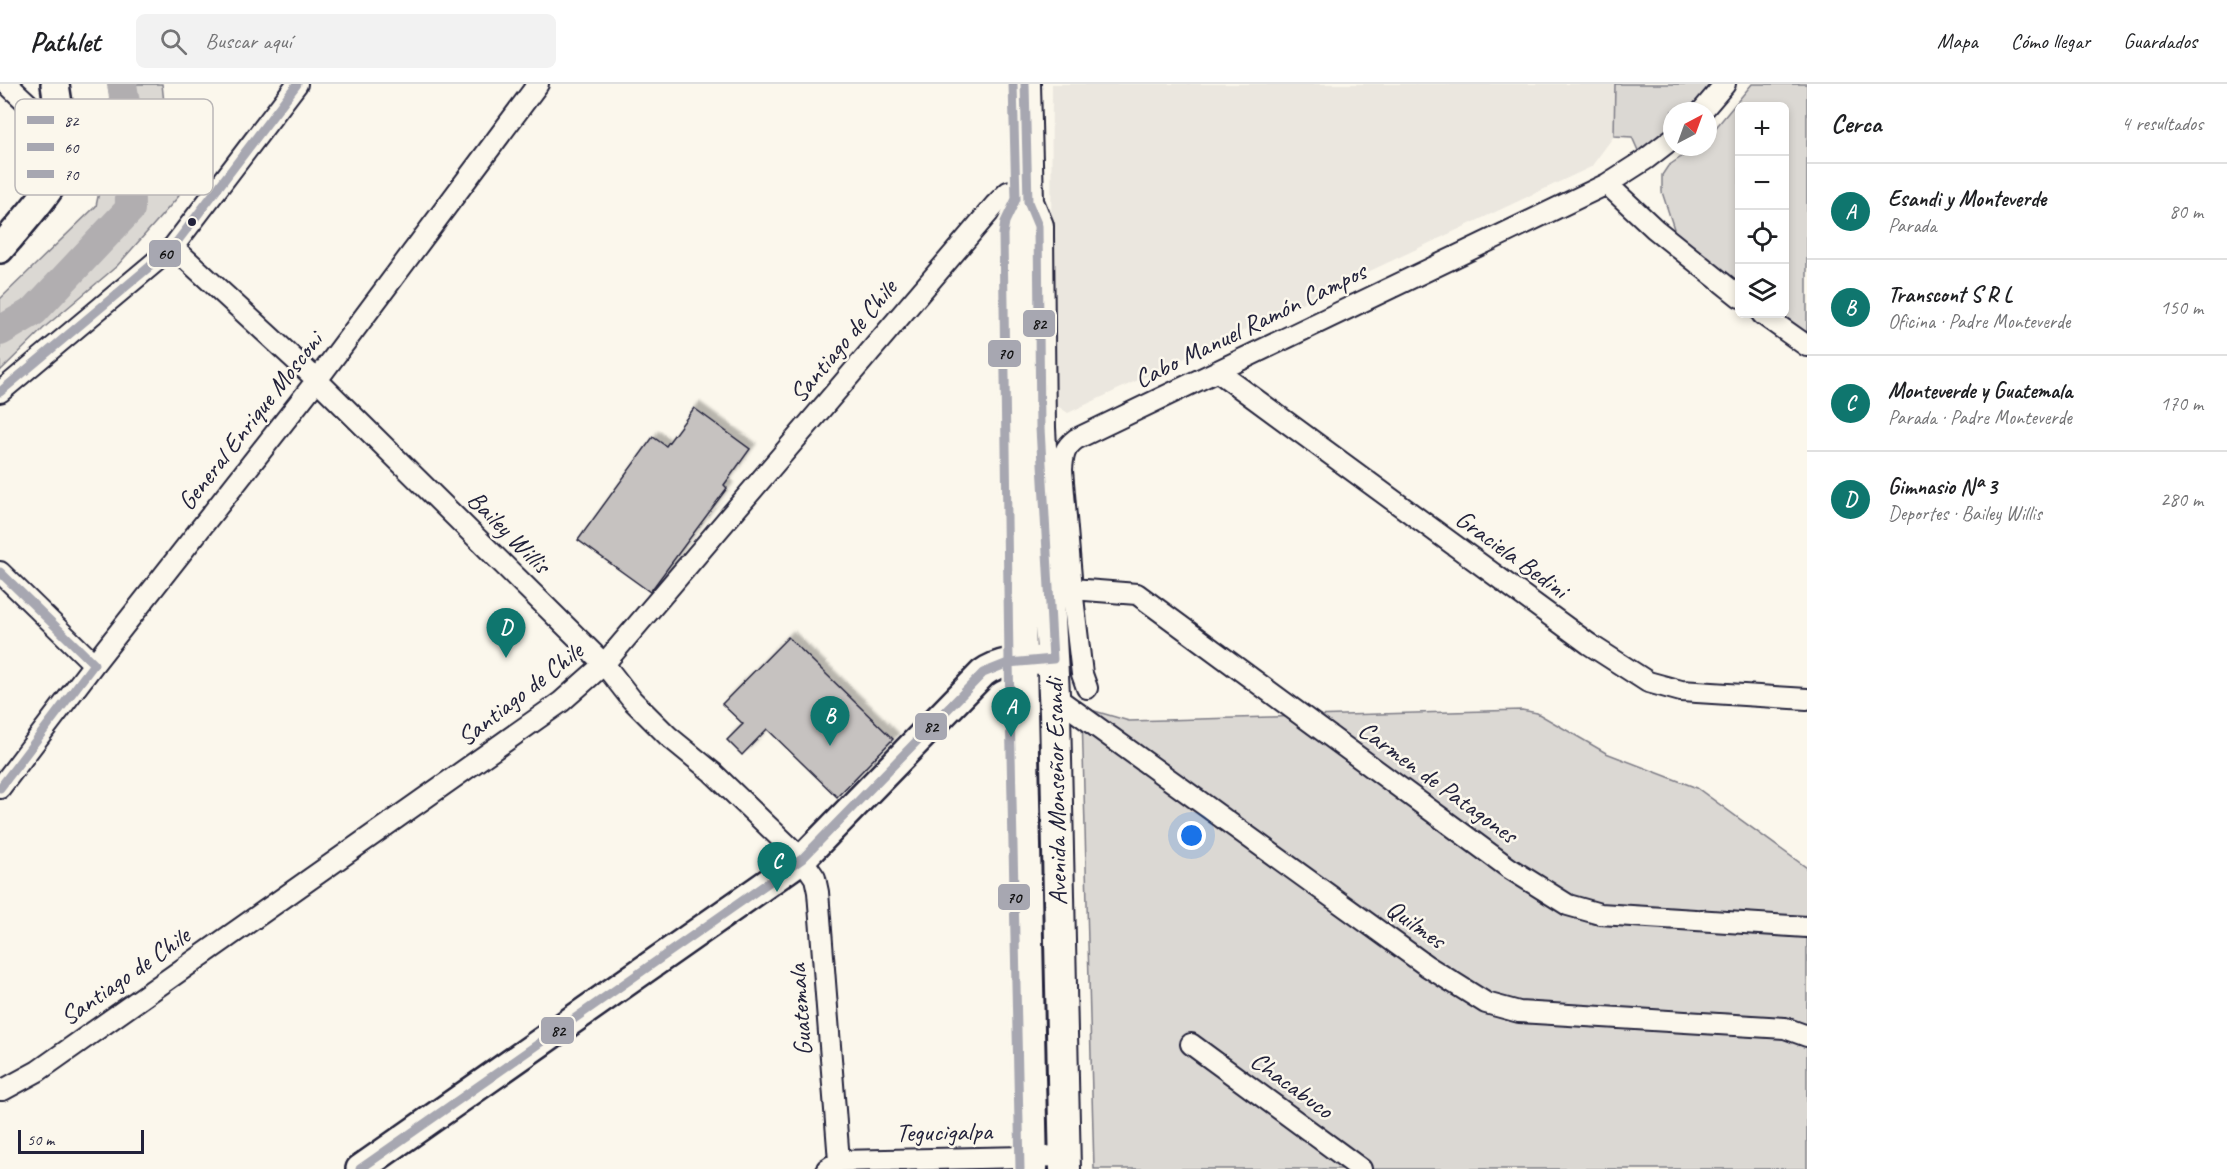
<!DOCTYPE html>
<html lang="es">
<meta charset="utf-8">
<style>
body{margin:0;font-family:Caveat,sans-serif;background:#f2f2f2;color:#202124}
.controls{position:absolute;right:18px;top:18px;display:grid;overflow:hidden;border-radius:9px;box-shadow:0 3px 9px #0003}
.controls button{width:54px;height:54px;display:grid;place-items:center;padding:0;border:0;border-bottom:2px solid #e0e0e0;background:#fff;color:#202124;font:30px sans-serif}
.compass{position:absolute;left:1663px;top:18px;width:54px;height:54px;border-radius:50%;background:#fff;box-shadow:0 3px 9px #0003;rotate:41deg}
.scale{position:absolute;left:18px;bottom:15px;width:126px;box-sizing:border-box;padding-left:6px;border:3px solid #22223b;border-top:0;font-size:16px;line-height:21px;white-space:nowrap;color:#22223b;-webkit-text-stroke:4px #fbf7ec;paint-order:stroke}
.you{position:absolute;left:1192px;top:752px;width:21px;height:21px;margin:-15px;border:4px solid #fff;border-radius:50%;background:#1a73e8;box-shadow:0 0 0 9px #1a73e833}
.badge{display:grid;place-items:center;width:39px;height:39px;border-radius:50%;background:#0f766e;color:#fff;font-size:20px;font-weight:700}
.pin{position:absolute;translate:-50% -50px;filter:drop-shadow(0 2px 3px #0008)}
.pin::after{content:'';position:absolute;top:32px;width:21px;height:18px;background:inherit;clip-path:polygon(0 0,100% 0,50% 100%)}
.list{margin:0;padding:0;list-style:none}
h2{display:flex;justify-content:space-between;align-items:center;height:78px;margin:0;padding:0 24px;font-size:26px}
h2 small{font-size:20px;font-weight:400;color:#757577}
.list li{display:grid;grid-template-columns:39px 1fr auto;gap:18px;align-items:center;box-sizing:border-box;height:96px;padding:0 24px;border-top:2px solid #e0e0e0}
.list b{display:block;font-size:22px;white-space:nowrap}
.list p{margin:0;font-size:20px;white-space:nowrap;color:#757577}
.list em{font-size:20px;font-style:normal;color:#757577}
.icon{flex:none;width:33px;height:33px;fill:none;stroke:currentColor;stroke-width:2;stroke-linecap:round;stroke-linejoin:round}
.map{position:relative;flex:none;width:1807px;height:1085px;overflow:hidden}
header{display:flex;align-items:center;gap:36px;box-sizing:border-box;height:84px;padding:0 30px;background:#fff;border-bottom:2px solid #e0e0e0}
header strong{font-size:28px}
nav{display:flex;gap:33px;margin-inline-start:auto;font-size:21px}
.search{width:420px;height:54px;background:#f2f2f2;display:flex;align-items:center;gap:15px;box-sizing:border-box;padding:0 21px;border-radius:9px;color:#757577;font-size:22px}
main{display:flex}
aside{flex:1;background:#fff}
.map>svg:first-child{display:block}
.built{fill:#ebe7df}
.green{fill:#dbd8d3;stroke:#7e7d87;stroke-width:1.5}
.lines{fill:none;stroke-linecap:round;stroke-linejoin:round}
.river{stroke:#b1aeb0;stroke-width:30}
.building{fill:#c6c2c0;stroke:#22223b;stroke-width:1.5;filter:url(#shadow)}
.street-casing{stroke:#22223b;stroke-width:24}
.secondary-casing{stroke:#22223b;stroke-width:32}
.primary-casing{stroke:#22223b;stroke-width:34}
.street{stroke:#fbf7ec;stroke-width:20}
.secondary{stroke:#fbf7ec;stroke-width:27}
.primary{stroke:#fbf7ec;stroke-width:30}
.bus-1-casing{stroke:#fbf7ec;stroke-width:14}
.bus-2-casing{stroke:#fbf7ec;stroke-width:14}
.bus-3-casing{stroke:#fbf7ec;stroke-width:14}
.bus-1{stroke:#a7a7b1;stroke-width:9}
.bus-2{stroke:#a7a7b1;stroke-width:9}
.bus-3{stroke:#a7a7b1;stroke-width:9}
.bus-dot{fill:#22223b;stroke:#fbf7ec;stroke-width:2}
.labels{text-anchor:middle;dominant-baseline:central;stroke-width:5;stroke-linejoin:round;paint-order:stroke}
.street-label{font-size:26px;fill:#22223b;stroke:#fbf7ec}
.key{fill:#fbf7ec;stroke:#bab7b7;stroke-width:1.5}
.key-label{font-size:16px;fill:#22223b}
.line-badge{stroke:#fbf7ec;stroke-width:2}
.pale-badge-label{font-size:16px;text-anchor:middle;font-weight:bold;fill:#111}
</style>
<header>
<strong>Pathlet</strong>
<div class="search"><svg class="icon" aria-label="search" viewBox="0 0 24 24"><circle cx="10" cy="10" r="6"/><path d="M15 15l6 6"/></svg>Buscar aquí</div>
<nav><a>Mapa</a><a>Cómo llegar</a><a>Guardados</a></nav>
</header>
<main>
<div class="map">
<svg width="1807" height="1085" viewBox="0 0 1807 1085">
<defs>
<filter id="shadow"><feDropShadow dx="5.5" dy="-5.5" stdDeviation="1.5" flood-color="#0004"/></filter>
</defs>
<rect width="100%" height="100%" fill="#fbf7ec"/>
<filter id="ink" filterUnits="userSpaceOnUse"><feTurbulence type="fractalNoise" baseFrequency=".0167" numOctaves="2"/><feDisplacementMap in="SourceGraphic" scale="12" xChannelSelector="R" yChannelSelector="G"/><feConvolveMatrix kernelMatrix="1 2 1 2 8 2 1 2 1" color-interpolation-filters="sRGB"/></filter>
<g filter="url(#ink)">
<path class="built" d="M1052,0H1615L1614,52L1591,83L1068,329L1050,317Z"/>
<path class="green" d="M115,0H162L165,28L188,85L178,113L117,182L46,242L0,287V215L96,122L114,38Z
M1615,0H1721L1696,27H1672V49L1640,71L1632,53L1614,52Z
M1752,0H1807V253L1775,230H1784V22H1740L1739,201L1676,151L1662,108V91L1668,82L1696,63H1708V53Z
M1048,622L1054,1036H1044L1037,623Z
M1091,626L1129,637L1522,626L1537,629L1606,669L1697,704L1807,784V1085H1094L1082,630Z"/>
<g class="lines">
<path class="river" d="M0,247L34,227L130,125L129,44L122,0"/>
</g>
<path class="building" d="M694,324L750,365L724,401L727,404L650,508L578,456L653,353L666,362Z
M788,553L893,655L837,713L767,645L742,671L727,656L743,640L722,620Z"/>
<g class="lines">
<defs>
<path id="street" d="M7,0L39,30L60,43
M1702,27L1725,0
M1607,100L1655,145L1740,213
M173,163L317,296L604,580L632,616L668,652L712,688L802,775L815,794L818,808L839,1077
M1762,230L1807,262
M1217,287L1589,560L1648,598L1681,607L1807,615
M0,308L173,163L297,0
M0,488L94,580
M1059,507L1072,505L1137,510L1509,784L1568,821L1600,830L1807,843
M1087,604L1082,590L1072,505L1062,386C1063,371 1064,364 1076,355L1607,100L1646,75L1672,55
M1054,612L1427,882L1486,919L1519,928L1785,944L1807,952
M0,704L94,580L317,296L538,0
M1191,960L1361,1085
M0,1006H3L38,987L561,618L604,580L995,121L1008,108L1027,102
M827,1085L839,1077L1065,1072"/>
<path id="secondary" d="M0,165C14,148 57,101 61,83C67,61 58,24 55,0
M360,1085L802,775L983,589C1001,576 1021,577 1043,576"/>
<path id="primary" d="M1025,0L1028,118L1038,142V152L1040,344L1055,629L1065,1085
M1028,118L1016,142L1015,150L1021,577L1032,1085"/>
</defs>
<use href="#street" class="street-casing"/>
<use href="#secondary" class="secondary-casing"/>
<use href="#primary" class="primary-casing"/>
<use href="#street" class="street"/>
<use href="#secondary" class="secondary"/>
<use href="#primary" class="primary"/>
<defs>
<path id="bus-1" d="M360,1085L802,775L983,589L1008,579L1053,575L1040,344L1038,142L1028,118L1025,0"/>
<path id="bus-2" d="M0,308L173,163L297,0
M0,488L94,580
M0,704L94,580"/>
<path id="bus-3" d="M1013,0L1016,115L1005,138L1003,150L1009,577L1020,1085"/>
</defs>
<use href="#bus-1" class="bus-1-casing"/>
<use href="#bus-2" class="bus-2-casing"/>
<use href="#bus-3" class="bus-3-casing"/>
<use href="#bus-1" class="bus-1"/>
<use href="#bus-2" class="bus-2"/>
<use href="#bus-3" class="bus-3"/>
</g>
</g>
<circle class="bus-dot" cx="192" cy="138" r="5"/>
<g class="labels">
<g class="street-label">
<text transform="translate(1250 241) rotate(-26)">Cabo Manuel Ramón Campos</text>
<text transform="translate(843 257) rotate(-50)">Santiago de Chile</text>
<text transform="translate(250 337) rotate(-52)">General Enrique Mosconi</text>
<text transform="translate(509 448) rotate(45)">Bailey Willis</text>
<text transform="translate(1512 470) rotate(36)">Graciela Bedini</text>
<text transform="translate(520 610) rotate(-38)">Santiago de Chile</text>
<text transform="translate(1438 698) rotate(36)">Carmen de Patagones</text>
<text transform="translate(1056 708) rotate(-91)">Avenida Monseñor Esandi</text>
<text transform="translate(1416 840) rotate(35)">Quilmes</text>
<text transform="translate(125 892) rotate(-35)">Santiago de Chile</text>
<text transform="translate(800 926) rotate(-94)">Guatemala</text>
<text transform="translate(1292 1001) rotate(36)">Chacabuco</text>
<text transform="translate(944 1048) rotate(-1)">Tegucigalpa</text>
</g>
</g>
<rect x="15" y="15" width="198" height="96" rx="9" class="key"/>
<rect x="27" y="32" width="27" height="8" fill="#a7a7b1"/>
<rect x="27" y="59" width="27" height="8" fill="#a7a7b1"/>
<rect x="27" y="86" width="27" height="8" fill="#a7a7b1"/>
<g class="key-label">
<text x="64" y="42">82</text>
<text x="64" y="69">60</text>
<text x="64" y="96">70</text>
</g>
<g class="line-badge">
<rect x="148" y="155" width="34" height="29" rx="6" fill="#a7a7b1"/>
<rect x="1022" y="225" width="34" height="29" rx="6" fill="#a7a7b1"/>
<rect x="987" y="255" width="35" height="29" rx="6" fill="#a7a7b1"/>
<rect x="914" y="628" width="34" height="29" rx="6" fill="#a7a7b1"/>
<rect x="997" y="799" width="34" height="28" rx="6" fill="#a7a7b1"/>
<rect x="540" y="932" width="35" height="29" rx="6" fill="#a7a7b1"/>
</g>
<g class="pale-badge-label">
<text x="165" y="175">60</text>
<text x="1039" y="245">82</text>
<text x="1005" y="275">70</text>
<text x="931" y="648">82</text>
<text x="1014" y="819">70</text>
<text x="558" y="952">82</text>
</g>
</svg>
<div class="controls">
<button>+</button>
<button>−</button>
<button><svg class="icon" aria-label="locate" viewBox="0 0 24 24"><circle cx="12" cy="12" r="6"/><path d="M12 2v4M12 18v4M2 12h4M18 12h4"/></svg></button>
<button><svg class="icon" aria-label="layers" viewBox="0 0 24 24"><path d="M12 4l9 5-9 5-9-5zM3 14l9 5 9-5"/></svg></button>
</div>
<svg class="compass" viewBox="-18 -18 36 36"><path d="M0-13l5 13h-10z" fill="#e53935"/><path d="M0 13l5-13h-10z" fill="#757577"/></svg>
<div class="scale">50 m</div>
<div class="you"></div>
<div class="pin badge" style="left:1011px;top:653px">A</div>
<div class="pin badge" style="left:830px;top:662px">B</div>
<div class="pin badge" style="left:777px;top:808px">C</div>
<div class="pin badge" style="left:506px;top:574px">D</div>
</div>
<aside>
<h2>Cerca<small>4 resultados</small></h2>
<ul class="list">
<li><span class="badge">A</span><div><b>Esandi y Monteverde</b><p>Parada</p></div><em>80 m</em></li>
<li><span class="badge">B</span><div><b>Transcont S R L</b><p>Oficina · Padre Monteverde</p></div><em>150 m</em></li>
<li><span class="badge">C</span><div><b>Monteverde y Guatemala</b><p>Parada · Padre Monteverde</p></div><em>170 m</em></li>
<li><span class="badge">D</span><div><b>Gimnasio Nª 3</b><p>Deportes · Bailey Willis</p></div><em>280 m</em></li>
</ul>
</aside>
</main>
